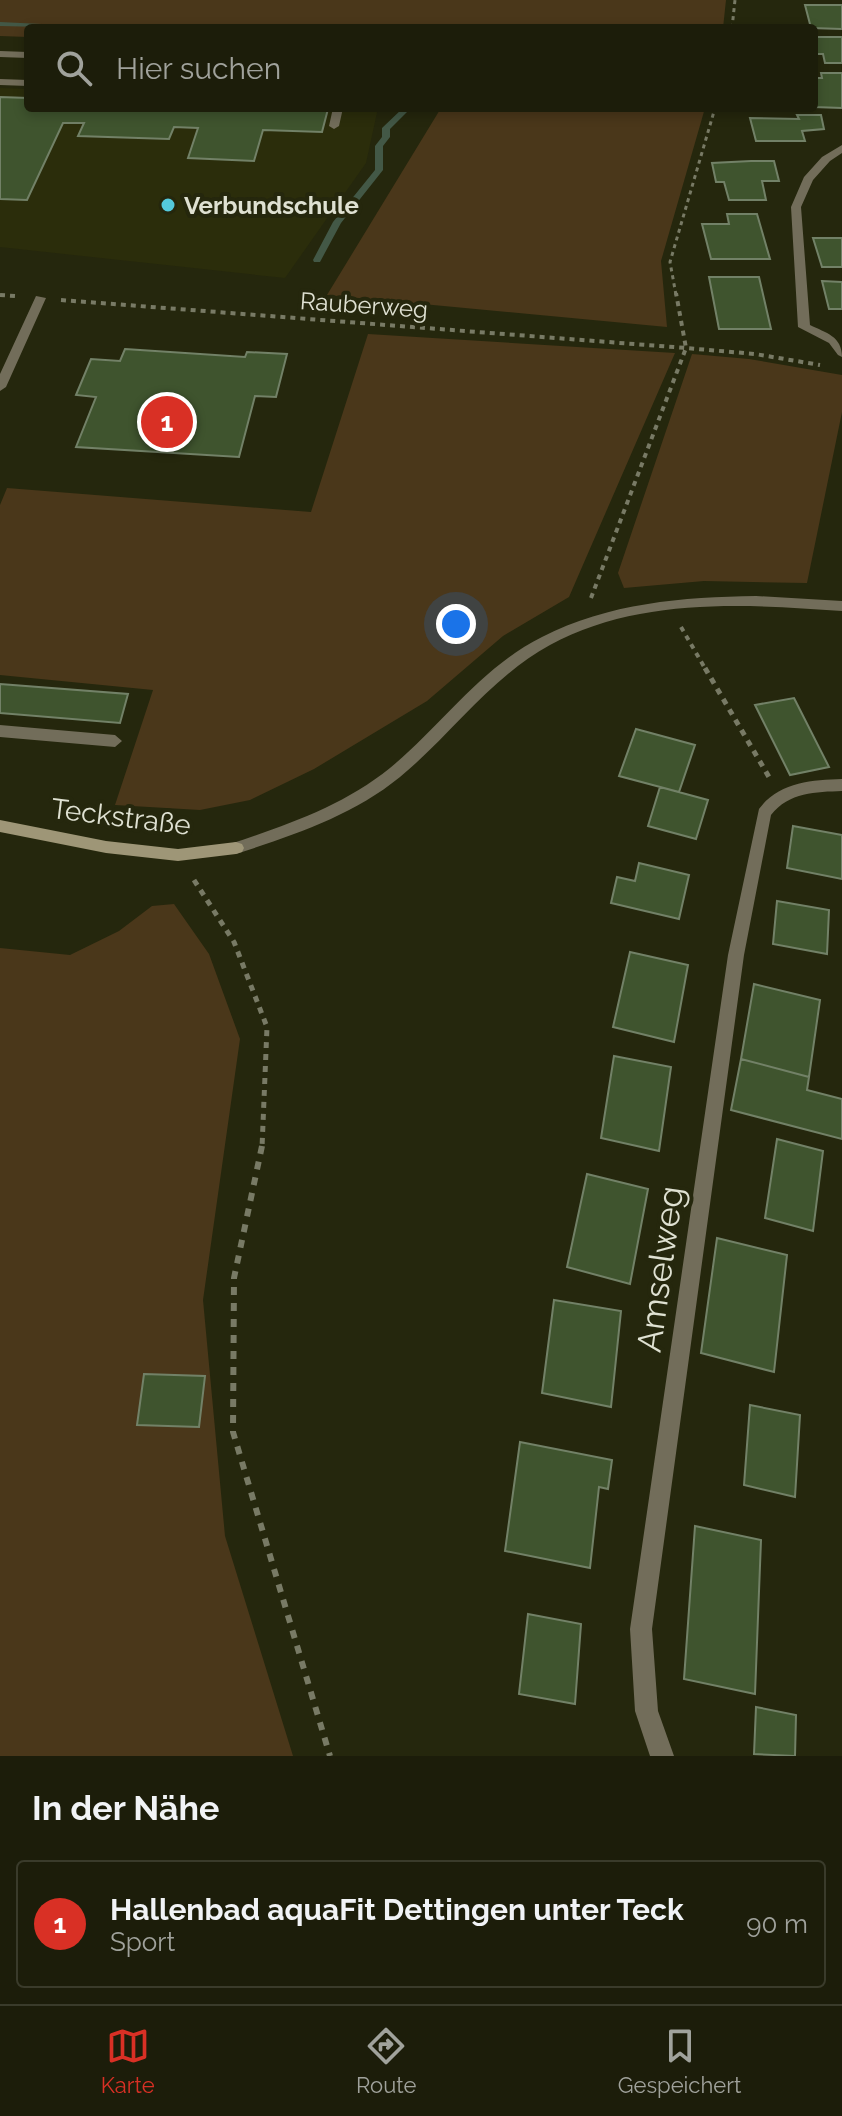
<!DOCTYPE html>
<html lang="de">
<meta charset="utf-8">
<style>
body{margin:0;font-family:Raleway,sans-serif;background:#252613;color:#f1f3f6}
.you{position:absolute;left:456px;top:624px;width:28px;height:28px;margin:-20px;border:6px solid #fff;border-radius:50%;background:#1a73e8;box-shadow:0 0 0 12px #1a73e833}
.badge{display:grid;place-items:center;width:52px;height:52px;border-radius:50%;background:#d93025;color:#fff;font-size:26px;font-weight:700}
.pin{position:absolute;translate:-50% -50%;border:4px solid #fff;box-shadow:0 2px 8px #0006}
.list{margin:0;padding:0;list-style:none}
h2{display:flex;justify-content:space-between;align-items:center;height:104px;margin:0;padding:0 32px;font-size:34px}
h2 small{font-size:26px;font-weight:400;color:#a0a29c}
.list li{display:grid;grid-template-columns:52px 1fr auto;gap:24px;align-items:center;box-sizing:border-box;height:128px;margin:0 16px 16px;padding:0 16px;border:2px solid #3a3b2b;border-radius:8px}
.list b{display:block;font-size:30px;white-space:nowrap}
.list p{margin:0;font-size:26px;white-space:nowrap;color:#a0a29c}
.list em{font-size:26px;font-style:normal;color:#a0a29c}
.icon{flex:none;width:44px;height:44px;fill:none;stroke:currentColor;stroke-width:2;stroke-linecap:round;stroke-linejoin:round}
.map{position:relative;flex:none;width:842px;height:1756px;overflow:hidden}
.search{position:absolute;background:#1c1d0a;box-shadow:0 4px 12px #0003;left:24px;right:24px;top:24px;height:88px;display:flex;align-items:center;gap:20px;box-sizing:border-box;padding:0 28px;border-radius:8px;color:#a0a29c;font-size:30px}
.sheet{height:248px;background:#1c1d0a}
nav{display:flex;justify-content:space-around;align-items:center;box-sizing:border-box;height:112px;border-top:2px solid #3a3b2b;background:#1c1d0a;font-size:22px;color:#a0a29c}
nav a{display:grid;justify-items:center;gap:4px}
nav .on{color:#d93025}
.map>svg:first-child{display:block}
.built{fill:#2b2d0b}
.green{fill:#4a371a}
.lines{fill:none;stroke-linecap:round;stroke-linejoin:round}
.stream{fill:#435846;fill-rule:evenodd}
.building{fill:#3f542e;stroke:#728167;stroke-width:2}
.path-far3{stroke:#787a65;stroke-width:3;stroke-dasharray:4 4;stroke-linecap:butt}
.path-far2{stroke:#787a65;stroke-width:4;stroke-dasharray:5 5;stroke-linecap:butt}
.path-far1{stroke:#787a65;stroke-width:5;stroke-dasharray:6 6;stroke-linecap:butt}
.path{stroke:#787a65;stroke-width:6;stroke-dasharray:8 8;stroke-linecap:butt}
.lane{fill:#726d5a;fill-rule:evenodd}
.street{fill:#726d5a;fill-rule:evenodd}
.secondary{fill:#9e9677;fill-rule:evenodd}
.poi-dot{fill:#54cadd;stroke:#25270d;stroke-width:3}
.labels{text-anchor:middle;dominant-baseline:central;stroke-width:8;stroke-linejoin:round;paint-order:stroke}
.far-poi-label{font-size:24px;font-weight:bold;fill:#dfe1d2;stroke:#25270d;text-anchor:start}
.far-street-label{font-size:24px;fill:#dfe1d2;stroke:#25270d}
.street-label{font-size:28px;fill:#dfe1d2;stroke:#25270d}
.near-street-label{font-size:34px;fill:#dfe1d2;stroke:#25270d}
</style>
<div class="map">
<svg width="842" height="1756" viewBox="0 0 842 1756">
<rect width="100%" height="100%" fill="#25270d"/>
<path class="built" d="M0,88L28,89V108H378L366,163L285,278L0,247Z"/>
<path class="green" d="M0,0H726L723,28H28V37L0,36Z
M441,108H705L661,261L667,327L327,295Z
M368,334L675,353L569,597L503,636L427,701L314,769L250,800L200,810L115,805L153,690L0,675V505L7,488L311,512Z
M692,354L749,359L842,375V412L807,583L704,581L624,588L618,573Z
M174,904L209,954L240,1039L203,1300L225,1536L293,1756H0V948L70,955L119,931L152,906Z"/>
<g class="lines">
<path class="stream" d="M0,22L83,26L86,28L0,26Z
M403,108H411L390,129V137L383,146V170L341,223L320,262H314L313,260L333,222L375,170V146L382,137V128Z"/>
</g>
<path class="building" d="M805,5H842V29L811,28Z
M814,37H842V63H825L823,54H814Z
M821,73H842V108L814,107V78H822Z
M0,97L28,98V108L328,109L322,132L263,130L254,161L188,158L198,128L174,127L169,139L78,136L84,123H63L27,200L0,199Z
M797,115H821L824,129L802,131L805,141H756L750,118L799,119Z
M751,161H774L779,181H762L766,200H729L724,182H716L712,163Z
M727,214H757L770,259H711L702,224H729Z
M813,238H842V267H822Z
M709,277H759L771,329H719Z
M822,281L842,282V309H829Z
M125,349L245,357L247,352L287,354L276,397L255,396L239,457L76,447L96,397L76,395L91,359L120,361Z
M0,684L128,694L120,723L0,713Z
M794,698L829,767L790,775L755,705Z
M636,729L695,745L679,792L619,776Z
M660,787L708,800L696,839L648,826Z
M793,826L842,835V879L787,868Z
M639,863L689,875L679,919L611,903L617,877L635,881Z
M777,901L829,910L827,954L773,944Z
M630,952L688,965L674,1042L613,1027Z
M754,984L820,1000L809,1077L741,1059Z
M614,1056L671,1067L659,1151L601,1138Z
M741,1059L809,1077L807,1090L842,1099V1139L731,1110Z
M777,1139L823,1151L813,1231L765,1218Z
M587,1174L648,1189L630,1284L567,1267Z
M717,1238L787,1255L774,1372L701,1353Z
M554,1300L621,1311L611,1407L542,1393Z
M144,1374L205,1376L199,1427L137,1425Z
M750,1405L800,1415L795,1497L744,1485Z
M520,1442L612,1460L608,1489L599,1487L590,1568L505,1551Z
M695,1526L761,1540L755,1694L684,1679Z
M528,1614L581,1624L575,1704L519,1694Z
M756,1707L796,1715L795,1756L754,1754Z"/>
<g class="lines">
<path class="path-far3" d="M732,28L735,0
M676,295L670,262L715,108"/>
<path class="path-far2" d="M0,295L15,296
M61,300L686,348L755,354L820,365
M591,598L686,348L676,293
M681,627L706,670"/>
<path class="path-far1" d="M705,668L769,777
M194,880L234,942L267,1027L262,1148"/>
<path class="path" d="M262,1146L234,1278L233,1432L330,1756"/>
<path class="lane" d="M0,51L28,52V58L0,57Z
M0,79L28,80V86L0,85Z
M333,108H343L339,126L334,129L329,126Z
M36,296L46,298L6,387L0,391V374Z
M0,725L115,735L122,741L115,747L0,737Z"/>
<path class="street" d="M842,145V153L830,161L813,180L801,207L810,325C826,333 842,336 842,357L838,355L829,343L798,327L791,207L804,177L822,157Z
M756,596L842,601V611C746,604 638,597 550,645C490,678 452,734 400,777C352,816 294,835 236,854L230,852L228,848L230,844C287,825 343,806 390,768C442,725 480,668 542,637C608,603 683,597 756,596Z
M842,779V791C816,792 789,792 771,815L744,955L652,1629L658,1711L674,1756H650L635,1711L630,1629L728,955L759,809C779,782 811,780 842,779Z"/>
<path class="secondary" d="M0,820L106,841L178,849L236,842L242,844L244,848L242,852L236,854L178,861L106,853L0,832Z"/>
</g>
<circle class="poi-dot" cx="168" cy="205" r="8"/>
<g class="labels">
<g class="far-poi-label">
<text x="184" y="205">Verbundschule</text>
</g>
<g class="far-street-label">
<text transform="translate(364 305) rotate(4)">Rauberweg</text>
</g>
<g class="street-label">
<text transform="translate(121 817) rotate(7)">Teckstraße</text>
</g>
<g class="near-street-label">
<text transform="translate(660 1269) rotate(-82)">Amselweg</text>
</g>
</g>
</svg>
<div class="you"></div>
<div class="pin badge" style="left:167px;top:422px">1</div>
<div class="search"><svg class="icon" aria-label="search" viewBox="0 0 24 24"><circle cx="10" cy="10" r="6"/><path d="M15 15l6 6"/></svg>Hier suchen</div>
</div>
<section class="sheet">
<h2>In der Nähe<small></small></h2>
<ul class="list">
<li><span class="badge">1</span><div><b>Hallenbad aquaFit Dettingen unter Teck</b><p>Sport</p></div><em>90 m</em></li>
</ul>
</section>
<nav>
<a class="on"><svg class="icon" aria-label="map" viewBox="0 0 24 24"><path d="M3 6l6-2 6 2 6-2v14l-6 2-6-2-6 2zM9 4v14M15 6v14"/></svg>Karte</a>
<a><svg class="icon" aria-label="directions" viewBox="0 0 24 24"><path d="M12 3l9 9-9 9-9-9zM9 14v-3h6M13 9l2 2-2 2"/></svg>Route</a>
<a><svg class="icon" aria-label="saved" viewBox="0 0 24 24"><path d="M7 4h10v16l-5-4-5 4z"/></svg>Gespeichert</a>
</nav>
